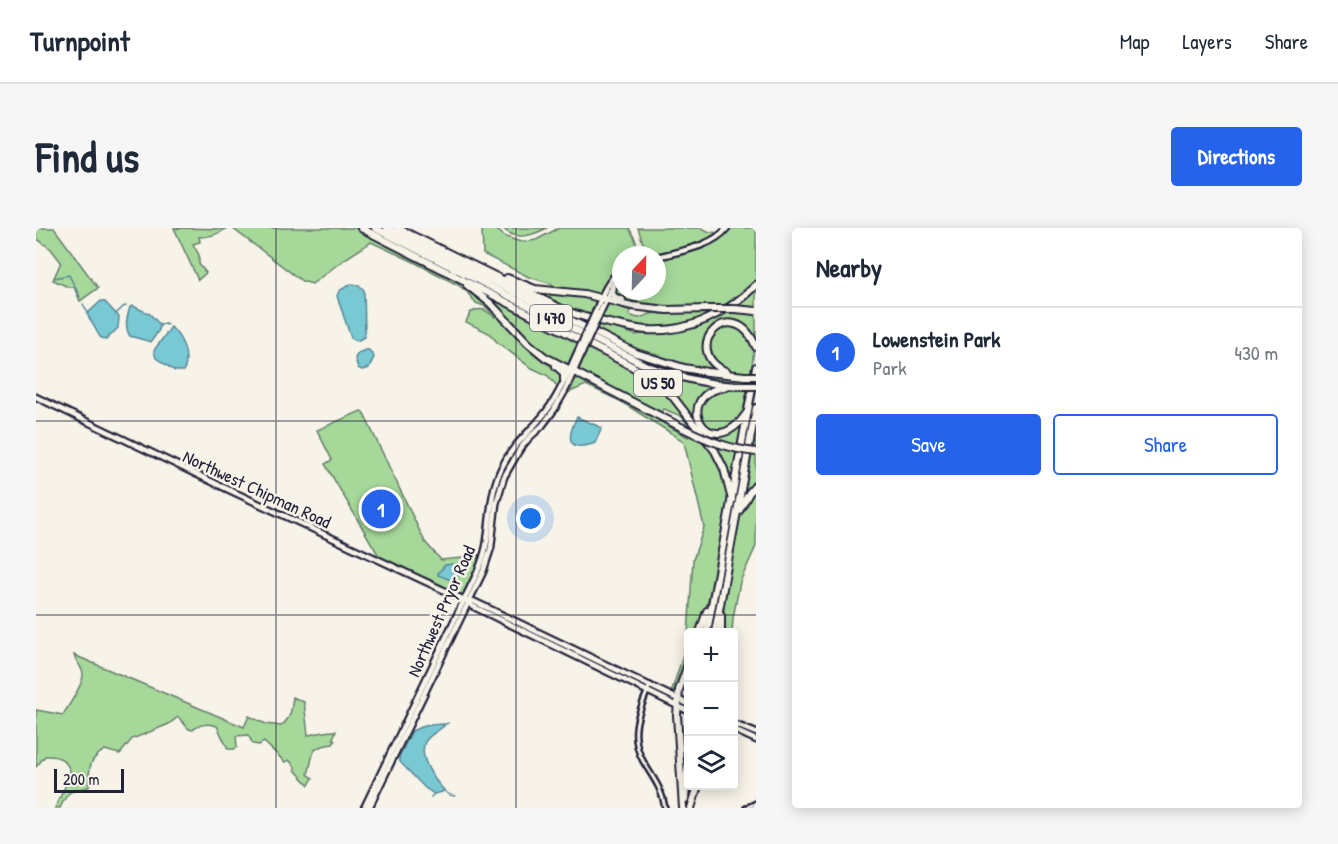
<!DOCTYPE html>
<meta charset="utf-8">
<style>
body{margin:0;font-family:"Patrick Hand",sans-serif;background:#f6f6f7;color:#1f2937}
.controls{position:absolute;right:18px;bottom:18px;display:grid;overflow:hidden;border-radius:6px;box-shadow:0 3px 15px #0003}
.controls button{width:54px;height:54px;display:grid;place-items:center;padding:0;border:0;border-bottom:2px solid #e0e1e3;background:#fff;color:#1f2937;font:30px sans-serif}
.compass{position:absolute;left:576px;top:18px;width:54px;height:54px;border-radius:50%;background:#fff;box-shadow:0 3px 15px #0003;rotate:22deg}
.scale{position:absolute;left:18px;bottom:15px;width:70px;box-sizing:border-box;padding-left:6px;border:3px solid #22223b;border-top:0;font-size:16px;line-height:21px;white-space:nowrap;color:#22223b;-webkit-text-stroke:4px #f7f3e8;paint-order:stroke}
.you{position:absolute;left:495px;top:291px;width:21px;height:21px;margin:-15px;border:4px solid #fff;border-radius:50%;background:#1a73e8;box-shadow:0 0 0 9px #1a73e833}
.badge{display:grid;place-items:center;width:39px;height:39px;border-radius:50%;background:#2563eb;color:#fff;font-size:20px;font-weight:700}
.pin{position:absolute;translate:-50% -50%;border:3px solid #fff;box-shadow:0 2px 6px #0006}
.list{margin:0;padding:0;list-style:none}
h2{display:flex;justify-content:space-between;align-items:center;height:78px;margin:0;padding:0 24px;font-size:26px}
h2 small{font-size:20px;font-weight:400;color:#747a83}
.list li{display:grid;grid-template-columns:39px 1fr auto;gap:18px;align-items:center;box-sizing:border-box;height:90px;padding:0 24px;border-top:2px solid #e0e1e3}
.list b{display:block;font-size:22px;white-space:nowrap}
.list p{margin:0;font-size:20px;white-space:nowrap;color:#747a83}
.list em{font-size:20px;font-style:normal;color:#747a83}
.actions{display:flex;gap:12px;padding:18px 24px}
.actions a{flex:1;padding:14px 0;border:2px solid #2563eb;border-radius:6px;text-align:center;font-size:21px;color:#2563eb}
.actions .main{background:#2563eb;color:#fff}
.icon{flex:none;width:33px;height:33px;fill:none;stroke:currentColor;stroke-width:2;stroke-linecap:round;stroke-linejoin:round}
.map{position:relative;flex:none;width:720px;height:580px;overflow:hidden;border-radius:6px}
header{display:flex;align-items:center;gap:36px;box-sizing:border-box;height:84px;padding:0 30px;background:#fff;border-bottom:2px solid #e0e1e3}
header strong{font-size:28px}
nav{display:flex;gap:33px;margin-inline-start:auto;font-size:21px}
.intro{display:flex;align-items:center;justify-content:space-between;box-sizing:border-box;height:144px;padding:0 36px}
h1{margin:0;font-size:42px}
.button{padding:15px 27px;border-radius:6px;background:#2563eb;color:#fff;font-size:21px;font-weight:700}
main{display:flex;gap:36px;padding:0 36px}
aside{flex:1;background:#fff;border-radius:6px;box-shadow:0 3px 15px #0003}
.map>svg:first-child{display:block}
.green{fill:#a6d89a;stroke:#647d6a;stroke-width:1.5}
.water{fill:#79c9d4;stroke:#568697;stroke-width:1.5}
.lines{fill:none;stroke-linecap:round;stroke-linejoin:round}
.stream{stroke:#568697;stroke-width:1.5}
.minor-casing{stroke:#22223b;stroke-width:8}
.major-casing{stroke:#22223b;stroke-width:9}
.highway-casing{stroke:#22223b;stroke-width:10}
.minor{stroke:#f7f3e8;stroke-width:3}
.major{stroke:#f7f3e8;stroke-width:4.5}
.highway{stroke:#f7f3e8;stroke-width:6}
.major-bridge-casing{stroke:#22223b;stroke-width:9;stroke-linecap:butt}
.highway-bridge-casing{stroke:#22223b;stroke-width:10;stroke-linecap:butt}
.major-bridge{stroke:#f7f3e8;stroke-width:4.5}
.highway-bridge{stroke:#f7f3e8;stroke-width:6}
.grid{fill:none;stroke:#22223b;stroke-width:1.5;stroke-opacity:0.55}
.labels{text-anchor:middle;dominant-baseline:central;stroke-width:5;stroke-linejoin:round;paint-order:stroke}
.shield{fill:#f7f3e8;stroke:#62616f;stroke-width:1.5}
.shield-label{font-size:16px;font-weight:bold;fill:#22223b}
.street-label{font-size:18px;fill:#22223b;stroke:#f7f3e8}
</style>
<header>
<strong>Turnpoint</strong>
<nav><a>Map</a><a>Layers</a><a>Share</a></nav>
</header>
<div class="intro"><h1>Find us</h1><a class="button">Directions</a></div>
<main>
<div class="map">
<svg width="720" height="580" viewBox="0 0 720 580">
<rect width="100%" height="100%" fill="#f7f3e8"/>
<filter id="ink" filterUnits="userSpaceOnUse"><feTurbulence type="fractalNoise" baseFrequency=".0167" numOctaves="2"/><feDisplacementMap in="SourceGraphic" scale="12" xChannelSelector="R" yChannelSelector="G"/><feConvolveMatrix kernelMatrix="1 2 1 2 8 2 1 2 1" color-interpolation-filters="sRGB"/></filter>
<g filter="url(#ink)">
<path class="green" d="M0,0H18L62,60L44,73L38,59H32L17,52L25,34L15,21L0,10Z
M138,0L190,1C181,7 174,9 163,9L164,14L157,16L163,27V36L170,45L162,52Z
M196,0H321L414,49L443,68L462,86L493,122L508,134L524,143L527,148L523,160L511,147L494,139L461,114L453,105L430,94L434,85C445,78 450,82 459,89L460,88L448,78L440,75L430,63L422,57L376,33L335,14L306,33L276,56L266,53Z
M446,0H458L470,9L482,13L488,14L500,12L523,0H593L599,11L602,22L599,27H585V39L577,46L563,64L559,65L542,62L519,61L516,56L493,49L447,26Z
M467,0H511C497,7 479,14 467,0Z
M602,0H665L674,4H678L681,7L669,14L618,27L610,24Z
M693,0H720V54L693,77L631,79H621L582,70L579,68L578,60L585,49V63H621V31L674,15L684,10Z
M720,58V117L704,96L676,101L670,111L675,134L682,143L653,138L609,125L532,88L533,85L587,101L588,103L600,107L662,96Z
M487,59L541,67L560,72L554,89L532,82Z
M438,60L543,113L533,135L530,136L500,119Z
M571,75L595,83L593,87L602,90C611,88 617,83 627,86L628,83L687,81C663,94 641,100 614,100V97L607,98L564,91Z
M695,97L709,103L718,121L715,145C703,145 686,144 678,133C675,129 674,123 672,119L681,101Z
M553,118L603,144L634,168L676,223L686,242L691,262V275L673,369L662,404H652V426L640,461L635,465L645,434L652,406L657,332L668,299L648,214L635,205L584,173L550,157L534,164L540,151L545,150L626,190L627,195L652,209L657,203L645,188L628,181L624,185L544,143L543,141Z
M575,124L600,137L634,149L682,158L673,162L660,185L677,206L707,194L694,263L690,243L640,170Z
M609,131C643,142 678,151 714,150L713,155C676,156 642,146 608,134Z
M720,149V165L680,380L678,379Z
M693,160L712,161L706,187L702,194L688,203L672,200L664,188L666,174L681,162Z
M325,183L327,184L389,314L405,332L446,328L428,366L426,367L344,330L289,236L296,232L281,202Z
M720,189V254L705,276Z
M720,258V318L704,354L697,390L696,404H686L689,364L701,298L707,279Z
M38,427L208,499L213,488L230,496L245,498C256,489 255,482 257,469L268,474L272,507C281,506 292,502 300,503L297,510L299,513L297,516C271,519 279,526 272,546L277,550L273,557L259,542V539L253,532L249,534L228,514L223,517L217,516L212,507L200,508L201,519L199,521H192L181,498C174,495 162,496 157,502L153,501L142,489L133,496L96,511L85,525L83,526L69,522C52,531 53,541 53,559C34,563 33,561 24,580H19L35,546C31,532 24,527 9,528L0,539V482L27,487C32,478 48,456 47,446C46,439 40,434 38,427Z"/>
<path class="water" d="M315,56L323,57L328,62L329,106L328,109L321,113L315,110L301,68L303,63Z
M65,73L69,74L83,89L82,100L70,112L64,109L51,86Z
M97,78L114,86L124,97L123,102L115,114L94,108C88,99 91,89 94,79Z
M135,99C146,110 154,127 148,143H139L120,130L118,123L119,121Z
M329,122H333L338,129L333,140L326,142L322,140L319,130L322,125Z
M541,189L566,200L559,215C531,225 530,210 541,189Z
M426,335L428,338L419,352L417,353L402,347V345L409,337Z
M407,496L408,498C402,503 393,507 389,514C382,529 398,552 408,562L406,564L398,566L389,560L364,534L363,529L376,503C386,497 395,497 407,496Z"/>
<g class="lines">
<path class="stream" d="M18,50L33,47L44,69
M47,76L52,85
M80,86L87,79L90,78
M124,97L129,96L131,97
M407,497L412,495
M408,563L414,567L419,568
M395,569L398,566"/>
<defs>
<path id="minor" d="M614,457C603,483 592,506 607,533C617,550 626,560 629,580
M710,580L720,575"/>
<path id="major" d="M621,29C644,23 676,19 691,0
M560,83C566,66 572,53 585,41
M565,83L577,58L585,46
M0,169L189,260L433,374L436,378L652,483
M433,374L437,373L454,381L652,476
M698,496L720,505
M698,502L720,512
M328,580L442,343C446,333 450,322 451,312C455,286 454,263 466,239C478,214 497,202 512,181C525,164 533,142 542,123
M333,580L447,344L455,320L460,276L468,249L484,221L493,210L506,198L518,182L529,163L546,125"/>
<path id="highway" d="M325,0L586,133L608,145L629,161L637,169L679,223L688,241L696,272
M339,0L609,137C640,149 673,157 706,158
M351,0L600,125L648,140L671,144L709,148
M361,0L528,82C543,88 558,92 573,95C586,98 598,101 610,102C652,105 691,86 720,57
M471,50L499,61L548,66L596,78L631,82L671,81
M431,57L454,75L492,115L509,129L647,200
M577,58L576,65L578,69L586,72
M520,138L528,145V152
M691,144C640,121 698,63 720,119
M689,159C633,168 674,238 710,186
M703,283L713,265L720,257
M664,404L671,383
M671,404L720,139
M679,404L720,180
M685,404V387
M649,571L652,533
M647,580L641,487L643,462L652,436
M655,580L662,558"/>
</defs>
<use href="#minor" class="minor-casing"/>
<use href="#major" class="major-casing"/>
<use href="#highway" class="highway-casing"/>
<use href="#minor" class="minor"/>
<use href="#major" class="major"/>
<use href="#highway" class="highway"/>
<defs>
<path id="major-bridge" d="M542,123L560,83
M546,125L565,83"/>
<path id="highway-bridge" d="M671,81H699L720,83
M709,148H720
M706,158H720
M647,200C671,212 693,221 720,224"/>
</defs>
<use href="#major-bridge" class="major-bridge-casing"/>
<use href="#highway-bridge" class="highway-bridge-casing"/>
<use href="#major-bridge" class="major-bridge"/>
<use href="#highway-bridge" class="highway-bridge"/>
</g>
</g>
<path class="grid" d="M240,0V580M480,0V580M0,193H720M0,387H720"/>
<g class="labels">
<g class="shield">
<rect x="494" y="77" width="42" height="26" rx="4.5"/>
<rect x="598" y="142" width="48" height="26" rx="4.5"/>
</g>
<g class="shield-label">
<text x="515" y="90">I 470</text>
<text x="622" y="155">US 50</text>
</g>
<g class="street-label">
<text transform="translate(221 261) rotate(25)">Northwest Chipman Road</text>
<text transform="translate(405 383) rotate(-66)">Northwest Pryor Road</text>
</g>
</g>
</svg>
<div class="controls">
<button>+</button>
<button>−</button>
<button><svg class="icon" aria-label="layers" viewBox="0 0 24 24"><path d="M12 4l9 5-9 5-9-5zM3 14l9 5 9-5"/></svg></button>
</div>
<svg class="compass" viewBox="-18 -18 36 36"><path d="M0-13l5 13h-10z" fill="#e53935"/><path d="M0 13l5-13h-10z" fill="#747a83"/></svg>
<div class="scale">200 m</div>
<div class="you"></div>
<div class="pin badge" style="left:345px;top:281px">1</div>
</div>
<aside>
<h2>Nearby<small></small></h2>
<ul class="list">
<li><span class="badge">1</span><div><b>Lowenstein Park</b><p>Park</p></div><em>430 m</em></li>
</ul>
<div class="actions"><a class="main">Save</a><a>Share</a></div>
</aside>
</main>
